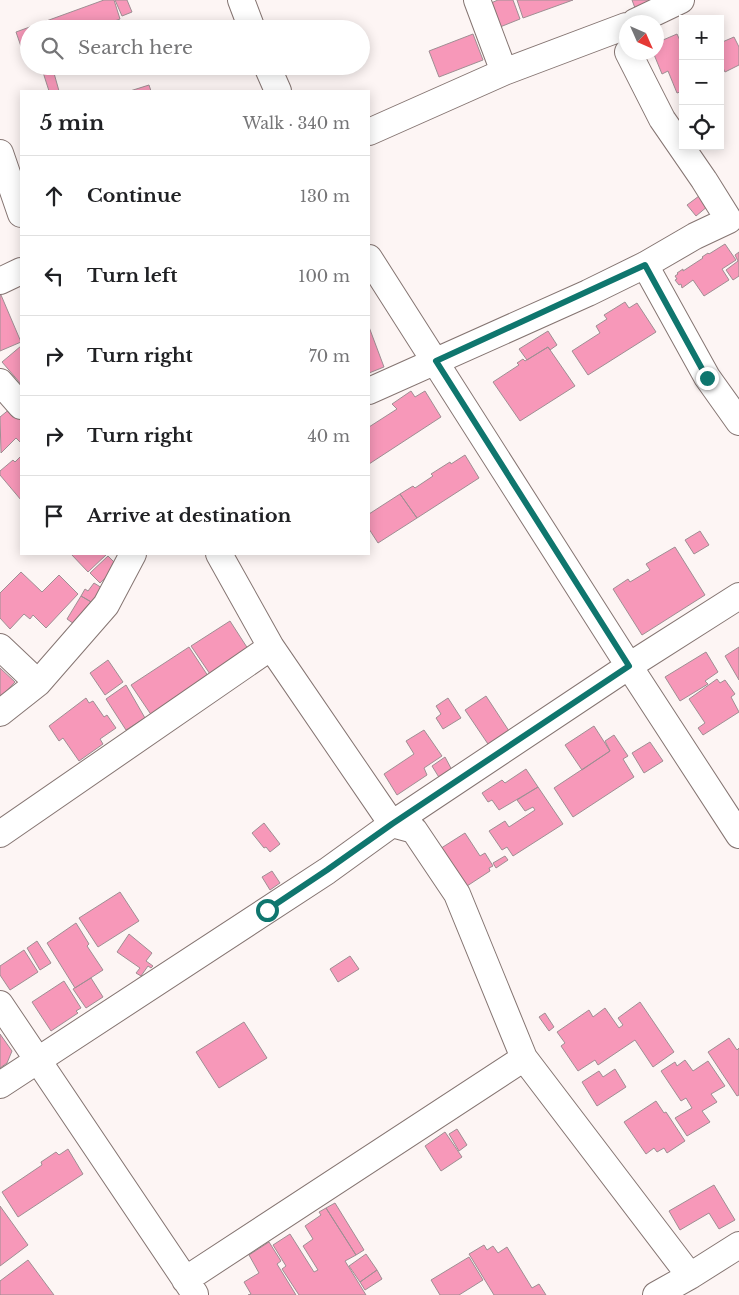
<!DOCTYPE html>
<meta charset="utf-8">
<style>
body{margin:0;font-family:"Libre Baskerville",serif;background:#f2f2f2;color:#202124}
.controls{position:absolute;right:15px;top:15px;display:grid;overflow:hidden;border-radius:0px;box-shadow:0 2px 12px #0003}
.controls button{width:45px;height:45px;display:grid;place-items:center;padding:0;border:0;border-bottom:1px solid #e0e0e0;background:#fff;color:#202124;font:25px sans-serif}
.compass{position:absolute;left:619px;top:15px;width:45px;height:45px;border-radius:50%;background:#fff;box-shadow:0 2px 12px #0003;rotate:135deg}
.stop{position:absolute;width:15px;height:15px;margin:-11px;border:4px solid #0f766e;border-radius:50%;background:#fff}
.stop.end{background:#0f766e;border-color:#fff;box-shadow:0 1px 5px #0008}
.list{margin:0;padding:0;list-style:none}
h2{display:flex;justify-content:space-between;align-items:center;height:65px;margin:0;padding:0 20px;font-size:21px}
h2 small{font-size:16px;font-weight:400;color:#757577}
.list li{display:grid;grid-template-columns:32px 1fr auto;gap:15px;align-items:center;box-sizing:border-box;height:80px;padding:0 20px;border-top:1px solid #e0e0e0}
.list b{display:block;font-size:19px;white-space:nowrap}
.list em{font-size:16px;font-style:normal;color:#757577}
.icon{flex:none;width:28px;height:28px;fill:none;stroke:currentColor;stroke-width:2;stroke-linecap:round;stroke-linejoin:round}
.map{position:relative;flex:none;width:739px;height:1295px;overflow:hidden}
.search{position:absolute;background:#fff;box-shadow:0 2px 12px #0003;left:20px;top:20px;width:350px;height:55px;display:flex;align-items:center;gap:12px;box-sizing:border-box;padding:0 18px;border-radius:28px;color:#757577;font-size:19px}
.panel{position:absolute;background:#fff;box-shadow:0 2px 12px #0003;left:20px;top:90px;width:350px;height:465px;border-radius:0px}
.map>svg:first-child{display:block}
.building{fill:#f798b9;stroke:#9f8e93}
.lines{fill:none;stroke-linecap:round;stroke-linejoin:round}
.minor-casing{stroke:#857572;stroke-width:28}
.minor{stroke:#fff;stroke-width:26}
.route{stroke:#0f766e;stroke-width:6}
</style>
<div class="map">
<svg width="739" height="1295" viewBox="0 0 739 1295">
<rect width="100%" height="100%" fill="#fdf5f4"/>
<path class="building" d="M104,0H114L120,19L104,25L103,22L83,29H29V56L25,58L16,32Z
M115,0H127L132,12L122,16Z
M498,0H513L520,19L500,27L491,3Z
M517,0H573L523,18Z
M632,0H653L635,8Z
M473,34L483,60L439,77L429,51Z
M677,34L683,47V91L677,93L668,71L662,74L653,52H656V43Z
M734,37L739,47V65L725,72L720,62V43Z
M41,66H52L59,91H49Z
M149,85L151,91H130Z
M699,196L708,206L696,216L687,205Z
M725,244L736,260L722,269L729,280L704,296L693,280L682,288L681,284L679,285L675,280L677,279L675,276L678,274L677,273L683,269V271L703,258L702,257L708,253L709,254Z
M739,252V276L733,280L726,270L738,261L735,255Z
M0,295H1L21,342L0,351Z
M625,302L629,308L637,303L656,332L588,375L572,351L600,333L596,326L607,319L604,315Z
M369,327L384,367L369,373Z
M548,331L557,345L550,350L548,347L527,360L519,349Z
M21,346V384L2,362Z
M548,347L575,386L520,421L493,382L519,365L517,363L523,359L525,361Z
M411,391L415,397L425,391L441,417L369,464V427L397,409L392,404Z
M11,408L21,419V440L20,442L16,438L1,453L0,417Z
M465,455L479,478L417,518L400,494L413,486L415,488L433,476L431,474L450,462L451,464Z
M21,456V500L0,475V471L13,460L15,462Z
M400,494L417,518L378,543L369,529V514Z
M700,531L709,545L694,554L685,540Z
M675,547L705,595L642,635L613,589L628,579L630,582L650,570L646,564Z
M71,554H107L88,572Z
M108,556L118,566L100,583L90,573Z
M21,572L42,592L59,575L78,594L46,628L33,615L30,619L24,614L10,629L0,618V593Z
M94,583L102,588L93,603L81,596L85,589L88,591Z
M81,596L93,603L77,626L67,619Z
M230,621L250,652L212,677L191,646Z
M189,647L210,679L152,716L131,685Z
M739,647V680L725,656Z
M706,652L718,672L705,681L708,684L680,701L665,677Z
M108,660L123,682L105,695L90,673Z
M0,668L15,682L0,698Z
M717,679L720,683L725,680L735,694L731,697L739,712L703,735L698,728L705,723L689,699Z
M126,685L145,718L126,730L106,699Z
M486,696L511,734L490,747L465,710Z
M86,698L89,703L93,701L104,717L107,715L116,728L100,739L103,744L79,761L63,738L59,741L49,726Z
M448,698L461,718L443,729L436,718L441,714L436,706Z
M594,726L610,751L582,770L565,745Z
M424,730L442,756L424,768L427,775L397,795L384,774L414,754L406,741Z
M614,735L628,756L623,759L634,777L573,817L554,788L610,751L605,741Z
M650,742L663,761L644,773L632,753Z
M445,757L453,772L440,779L432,766Z
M526,769L538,787L499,810L492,800L488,802L482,793L502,780L505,783Z
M538,787L563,824L513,856L507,847L502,850L489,831L505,821L509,827L535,810L533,807L525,811L517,800Z
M264,823L280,844L270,852L266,847L264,848L252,833Z
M465,833L480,856L485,853L493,866L489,868L490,871L467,886L435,852Z
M505,856L508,860L496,868L493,863Z
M272,871L280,883L270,890L262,877Z
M120,892L139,921L98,947L79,918Z
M76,923L89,944L87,946L103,970L75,988L47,943Z
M129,934L152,953L146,961L153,966L151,968L148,966L141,976L136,973L140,968L117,952Z
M37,941L51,963L40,970L27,948Z
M24,950L38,972L10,990L0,975V966Z
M350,956L359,969L338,982L330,969Z
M91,978L103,997L86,1008L73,989Z
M64,981L81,1008L76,1011L78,1013L51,1031L32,1002Z
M640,1002L674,1052L653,1067L635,1040L598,1065L595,1060L578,1071L561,1046L565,1043L557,1032L589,1010L593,1017L605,1008L619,1028L623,1025L618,1018Z
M545,1013L554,1027L549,1031L539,1017Z
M244,1022L267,1058L219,1088L196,1052Z
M0,1034L12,1051L7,1063L0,1068Z
M729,1038L737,1050L739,1048V1095L737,1096L708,1052Z
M685,1060L693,1071L708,1061L725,1086L711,1094L717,1102L702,1111L710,1122L687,1136L675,1118L692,1108L686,1098L681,1101L661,1071L675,1062L677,1066Z
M615,1069L626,1087L597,1106L582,1082L599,1071L603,1077Z
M656,1101L664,1113L666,1112L685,1141L667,1153L664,1148L657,1152L654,1148L646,1154L624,1122Z
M457,1129L467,1145L459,1151L449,1134Z
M445,1132L462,1157L441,1171L425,1146Z
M68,1149L83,1174L18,1217L2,1192L42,1165L41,1162L56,1152L59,1155Z
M714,1185L735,1220L719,1229L709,1213L680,1230L669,1211Z
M335,1203L364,1250L356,1255L326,1208Z
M0,1206L28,1245L0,1266Z
M326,1208L356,1255L345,1261L366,1295H299L282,1269L286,1266L273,1245L290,1234L314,1272L318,1270L303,1246L313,1239L305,1226L321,1215L319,1212Z
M269,1242L281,1261L277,1264L296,1295H248L251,1294L244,1282L259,1273L249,1255Z
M484,1245L487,1250L493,1246L498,1253L507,1247L532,1288L539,1284L546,1295H494L469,1254Z
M366,1254L377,1270L360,1282L349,1266Z
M469,1257L483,1280L459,1295H440L431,1280Z
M28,1260L54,1295H0V1281Z
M377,1270L382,1279L365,1290L360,1282Z"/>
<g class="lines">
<defs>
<path id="minor" d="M241,0L252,29
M477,0L504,72
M635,22L681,0
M267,66L278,91
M369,132L504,72L626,26
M0,153L21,214
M369,258L629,666L739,835
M645,265L707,377L739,422
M0,281L21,271
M0,382L21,406
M369,391L588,293L645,265L695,236L729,220L704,180L662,119L628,52
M219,554L271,647L392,824L414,830L457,894L524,1058L690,1276
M0,647L38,683
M0,713L38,683L106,605L133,554
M0,834L271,647
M0,1004L195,1294
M0,1085L327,871L392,824L629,666L739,596
M185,1280L524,1058
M656,1295L690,1276L739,1245"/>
</defs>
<use href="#minor" class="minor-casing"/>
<use href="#minor" class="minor"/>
</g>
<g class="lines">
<path class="route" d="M267,910L327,870L392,824L629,666L436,361L645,265L707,378"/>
</g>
</svg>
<div class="controls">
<button>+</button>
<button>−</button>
<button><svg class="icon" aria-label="locate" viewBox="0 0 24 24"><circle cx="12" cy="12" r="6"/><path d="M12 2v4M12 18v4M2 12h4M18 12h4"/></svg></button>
</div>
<svg class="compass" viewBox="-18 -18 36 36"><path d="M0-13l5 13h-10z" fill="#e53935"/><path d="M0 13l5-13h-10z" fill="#757577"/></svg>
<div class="stop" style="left:267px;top:910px"></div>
<div class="stop end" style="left:707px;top:378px"></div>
<div class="search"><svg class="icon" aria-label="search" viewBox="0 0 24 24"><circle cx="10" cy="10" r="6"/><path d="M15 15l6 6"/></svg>Search here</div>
<section class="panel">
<h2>5 min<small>Walk · 340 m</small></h2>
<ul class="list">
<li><svg class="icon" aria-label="ahead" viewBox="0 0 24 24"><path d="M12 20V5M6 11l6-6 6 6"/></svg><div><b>Continue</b></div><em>130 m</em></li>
<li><svg class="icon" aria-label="left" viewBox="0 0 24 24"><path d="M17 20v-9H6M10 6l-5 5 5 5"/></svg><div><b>Turn left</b></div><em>100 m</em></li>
<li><svg class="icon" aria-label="right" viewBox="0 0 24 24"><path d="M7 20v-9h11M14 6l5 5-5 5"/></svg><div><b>Turn right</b></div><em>70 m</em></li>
<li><svg class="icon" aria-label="right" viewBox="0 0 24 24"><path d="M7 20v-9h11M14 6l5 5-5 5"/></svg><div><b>Turn right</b></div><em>40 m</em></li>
<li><svg class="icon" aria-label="arrive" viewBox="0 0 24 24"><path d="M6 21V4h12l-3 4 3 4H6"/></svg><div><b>Arrive at destination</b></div></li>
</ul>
</section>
</div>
